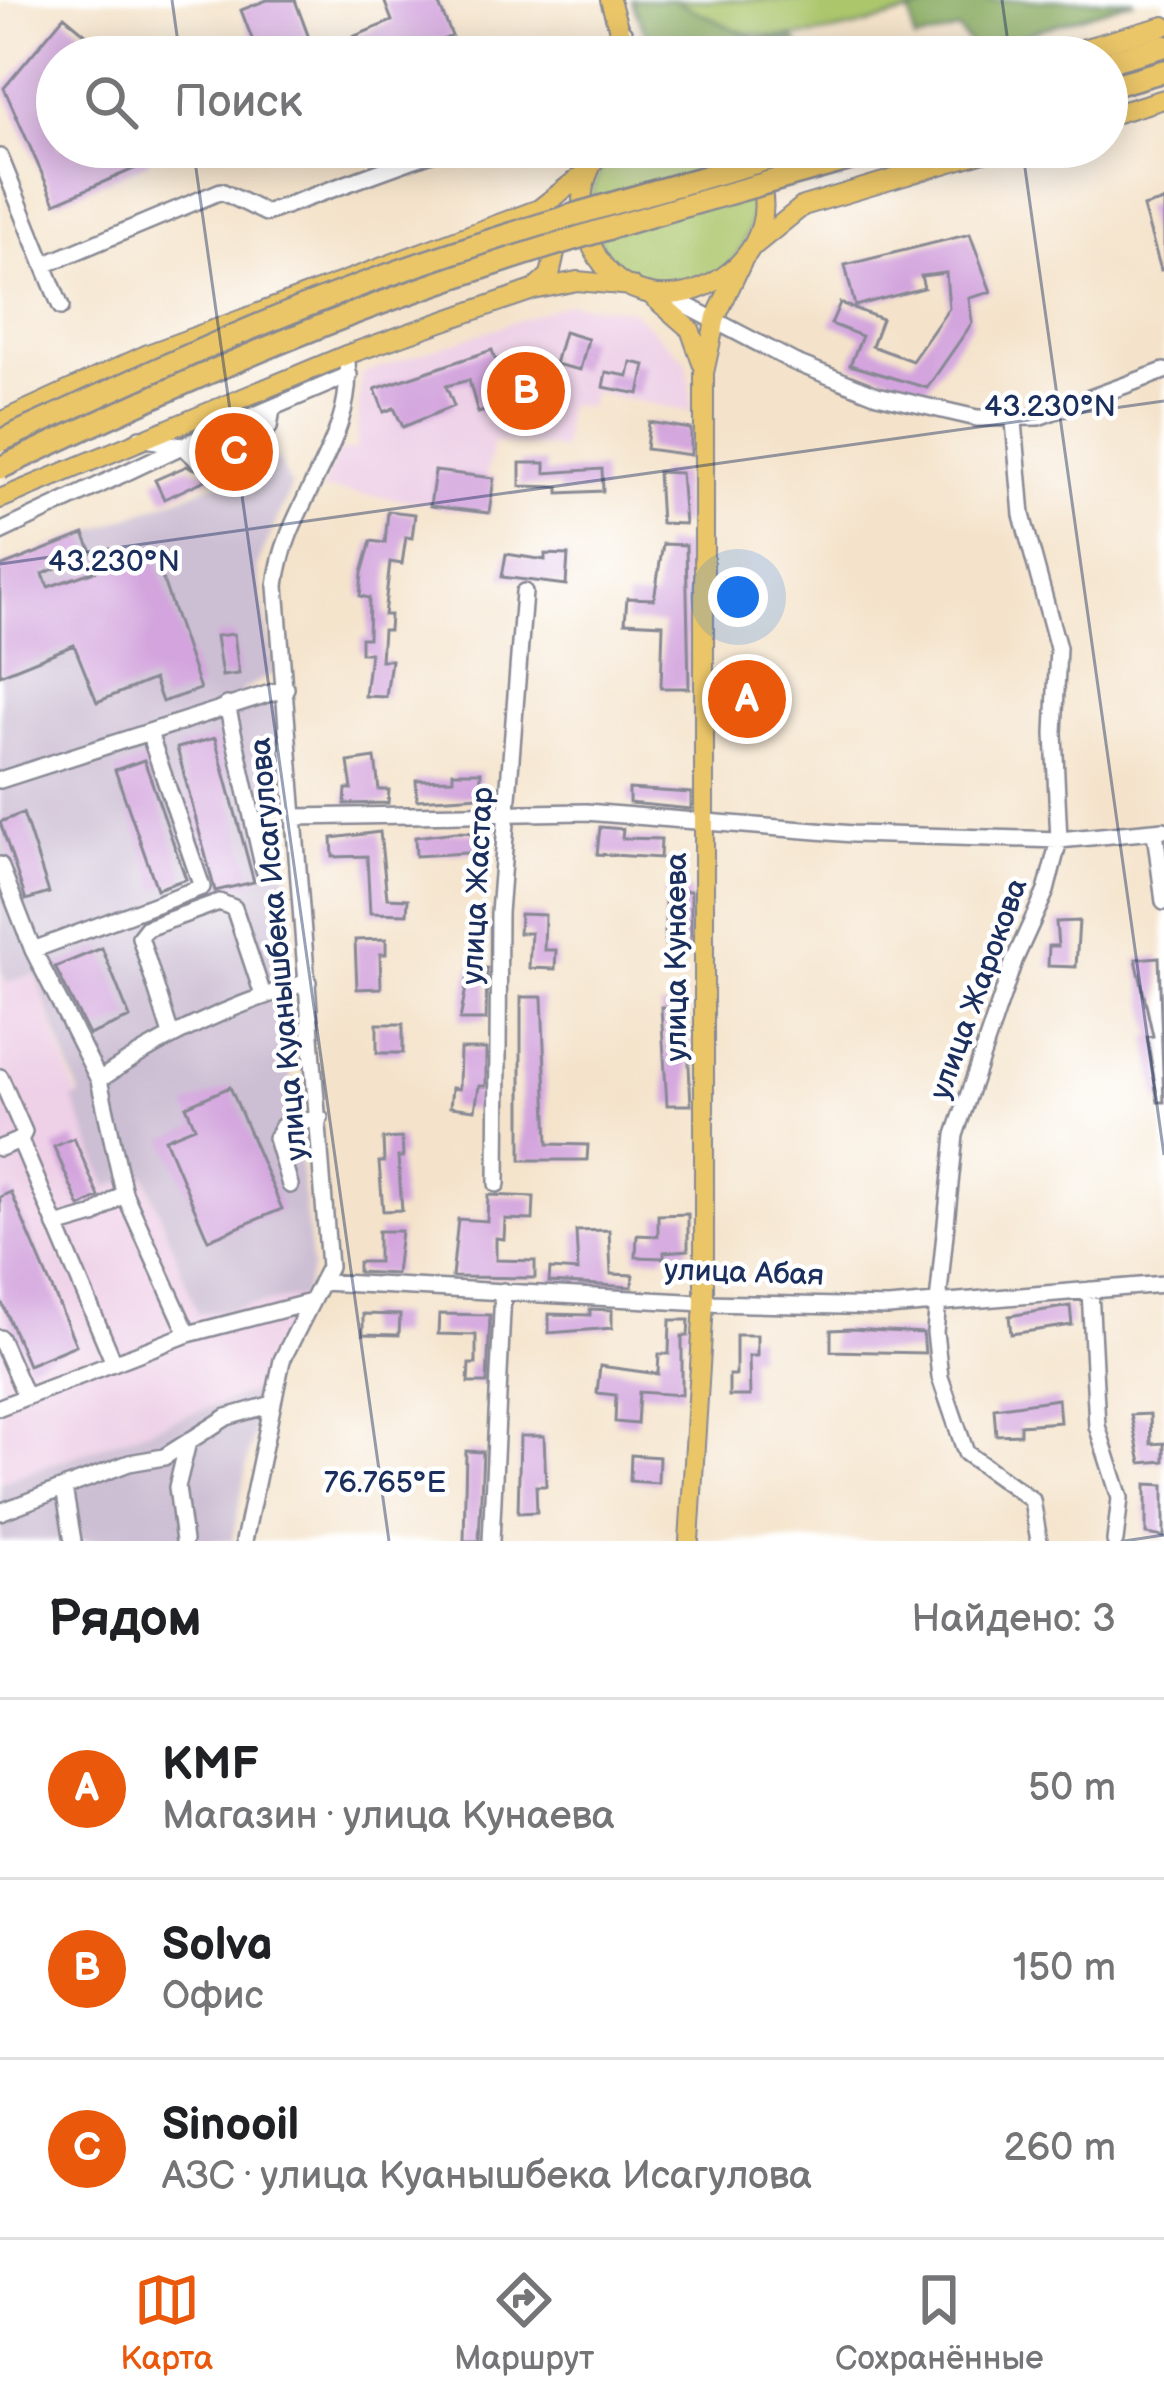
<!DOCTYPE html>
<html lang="ru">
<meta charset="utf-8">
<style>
body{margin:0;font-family:"Balsamiq Sans",sans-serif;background:#f6f6f6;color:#202124}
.you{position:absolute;left:738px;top:597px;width:42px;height:42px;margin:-30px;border:9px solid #fff;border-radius:50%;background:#1a73e8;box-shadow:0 0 0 18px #1a73e833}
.badge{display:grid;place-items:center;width:78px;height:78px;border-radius:50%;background:#ea580c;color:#fff;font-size:39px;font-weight:700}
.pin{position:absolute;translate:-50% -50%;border:6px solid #fff;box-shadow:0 3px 12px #0006}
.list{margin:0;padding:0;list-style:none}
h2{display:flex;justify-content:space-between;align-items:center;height:156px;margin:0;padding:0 48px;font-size:51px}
h2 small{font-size:39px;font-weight:400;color:#757577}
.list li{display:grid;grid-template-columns:78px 1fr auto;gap:36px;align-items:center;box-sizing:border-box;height:180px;padding:0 48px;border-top:3px solid #e0e0e0}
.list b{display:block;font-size:45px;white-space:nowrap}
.list p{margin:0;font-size:39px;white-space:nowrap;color:#757577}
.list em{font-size:39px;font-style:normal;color:#757577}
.icon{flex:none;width:66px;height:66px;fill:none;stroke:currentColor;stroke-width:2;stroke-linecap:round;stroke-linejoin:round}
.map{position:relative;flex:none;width:1164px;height:1541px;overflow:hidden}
.search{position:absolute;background:#fff;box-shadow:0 6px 30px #0003;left:36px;right:36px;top:36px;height:132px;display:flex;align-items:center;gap:30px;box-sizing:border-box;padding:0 42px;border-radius:66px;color:#757577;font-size:45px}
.sheet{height:696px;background:#fff}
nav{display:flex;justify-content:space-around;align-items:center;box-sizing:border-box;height:168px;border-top:3px solid #e0e0e0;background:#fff;font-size:33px;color:#757577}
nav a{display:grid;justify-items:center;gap:6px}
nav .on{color:#ea580c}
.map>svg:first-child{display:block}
.built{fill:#eed0e7}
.industrial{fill:#ccbed3}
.green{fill:#acc66c;stroke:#647a65;stroke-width:3}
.forest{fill:#89ab60;stroke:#526d5f;stroke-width:3}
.building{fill:#d3a4dd}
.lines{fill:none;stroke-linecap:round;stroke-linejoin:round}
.minor-tunnel{stroke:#c9bfb4;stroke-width:15;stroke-dasharray:15 8;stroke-linecap:butt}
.minor-casing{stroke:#888994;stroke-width:20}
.major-casing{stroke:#888994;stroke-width:22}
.highway-casing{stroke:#888994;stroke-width:26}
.minor{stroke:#fff;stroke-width:15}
.major{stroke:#ebc669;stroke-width:18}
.highway{stroke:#ebc669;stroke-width:21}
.highway-bridge-casing{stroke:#888994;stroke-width:26;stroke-linecap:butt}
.highway-bridge{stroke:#ebc669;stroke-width:21}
.ticks{fill:none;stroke:#1b2f5e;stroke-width:3;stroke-opacity:0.45}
.labels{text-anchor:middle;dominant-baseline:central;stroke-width:9;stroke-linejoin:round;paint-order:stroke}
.street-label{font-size:30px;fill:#1b2f5e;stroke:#fff}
.ticks-label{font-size:30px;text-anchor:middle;fill:#1b2f5e;stroke:#fff;stroke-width:9;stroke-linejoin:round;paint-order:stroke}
</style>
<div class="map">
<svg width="1164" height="1541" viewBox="0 0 1164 1541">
<rect width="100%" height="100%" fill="#fff"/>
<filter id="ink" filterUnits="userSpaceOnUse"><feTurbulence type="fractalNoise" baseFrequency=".00833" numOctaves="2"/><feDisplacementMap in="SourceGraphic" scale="24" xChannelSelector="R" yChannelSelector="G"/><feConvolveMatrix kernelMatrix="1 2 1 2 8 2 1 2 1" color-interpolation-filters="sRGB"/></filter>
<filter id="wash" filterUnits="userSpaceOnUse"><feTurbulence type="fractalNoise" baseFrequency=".004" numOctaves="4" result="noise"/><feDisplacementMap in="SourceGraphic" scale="48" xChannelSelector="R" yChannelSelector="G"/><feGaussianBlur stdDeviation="2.7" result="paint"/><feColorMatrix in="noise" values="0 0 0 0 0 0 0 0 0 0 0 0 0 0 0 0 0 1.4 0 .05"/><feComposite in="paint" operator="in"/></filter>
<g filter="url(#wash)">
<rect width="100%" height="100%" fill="#f4e3ca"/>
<path class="built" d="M569,303L632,310L687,362L692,412L592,392L590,407L566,405L563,449L493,442L480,510L321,489L339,451L356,449L361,374Z
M0,969L7,982L35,974L108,1186L144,1173L198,1313L303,1296L273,1349L262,1388L0,1483Z"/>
<path class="industrial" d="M279,459L291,487L257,567L274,673L242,691L247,709L276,703L291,939L290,1072L312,1268L303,1296L198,1314L145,1174L108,1187L73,1099L80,1096L35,974L7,982L0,969V567Z
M262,1388L232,1541H0V1483Z"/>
<path class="green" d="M673,0H955C854,26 766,68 673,0Z
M617,147H726C744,163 755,189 752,213C734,357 515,263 617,147Z"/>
<path class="forest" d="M631,0H673L755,39L795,40L802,50L774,57H656Z
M955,0H1135L1029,33L981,57L958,30L915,41L910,12Z"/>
<g id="blocks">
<path class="building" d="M267,0H295L316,57H259L241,10Z
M384,0H437L452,36L400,57H352L345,40L392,21Z
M64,16L100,46L91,57H57V147H143L150,162L55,203L4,88Z
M1164,201V269L1161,270L1143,207Z
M970,234L991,292L969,298L972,323L927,388L850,365L862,336L831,324L840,303L882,319L872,346L912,361L949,308L946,273L921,276L924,288L855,306L845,265Z
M564,332L588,339L580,370L555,364Z
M492,350L495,359H535V397H499L501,406L478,413L469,380L446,386L454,406L403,427L394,408L384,412L375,389Z
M631,362L645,365L639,394L603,387L606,372L628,376Z
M649,422L691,429V455L646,449Z
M236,444L232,455L240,464L164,499L155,480L187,466L204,472L210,456Z
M520,463H545V473L602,469L603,491L559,493V487L520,486Z
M435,471L494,478L489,513L430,506Z
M658,472L681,473L685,524L661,523Z
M388,511L415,514L412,538L406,537L402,564L390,562L384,615H390L389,630H383L381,660H391L386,697L365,696L370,653H361V638H368L369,598L360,596L362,573L371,541L385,543Z
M84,534L92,552L43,574L48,587L153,551L200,689L162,702L154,679L97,702L74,645L0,675V567Z
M663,544L686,545L689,688H661L663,624L625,622L627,598L654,599Z
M506,554L545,560V554L568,555L566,585L502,577Z
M234,634L239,674L222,676L216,636Z
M215,738L254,882L215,891L177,748Z
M375,758L379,790H389L388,803L345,804L346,789H352L348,762Z
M144,760L186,879L157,889L115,770Z
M453,772H481L480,796L417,800L416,780L453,779Z
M629,789L691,793V809L629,803Z
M23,813L49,893L26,900L0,822Z
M600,827L623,829L622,838L661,839L660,858L597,854Z
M380,832L387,898L408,899L407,914L370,913L367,856L333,857L332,838Z
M456,832L482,833V852L416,856L415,837Z
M665,890L691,891V946L665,945Z
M520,914L545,915L544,950H556L555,969L529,968L531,933H519Z
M1079,921L1076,967L1048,966L1049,946H1058L1056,922Z
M386,939V954H380L381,988L357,989L355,940Z
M102,948L130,1018L89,1035L55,967Z
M1159,957L1164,1102H1158L1147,1037L1153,1036L1136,959Z
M470,966L487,968L486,1020H460Z
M521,997H542L548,1144L588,1145L587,1160H521Z
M661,1007L686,1008L691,1105H667Z
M377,1024H403V1053H377Z
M460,1049H486V1086H479L475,1110L450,1107L452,1088L459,1089Z
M230,1087L282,1209L208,1240L165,1139L195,1127L186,1106Z
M74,1138L99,1197L80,1207L54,1147Z
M402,1138L403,1157H398L402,1210L383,1211L379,1162H384L383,1139Z
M11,1192L76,1345L28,1365L0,1298V1197Z
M488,1195L534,1197L533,1220L505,1219L504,1239L496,1238V1260L535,1261V1278L452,1277L458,1219L487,1221Z
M688,1214V1250L664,1252V1258L636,1257L637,1235L658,1236V1215Z
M609,1230L611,1274L633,1275L632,1287L549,1282L550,1269L578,1271L576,1231Z
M378,1231H401L396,1274L358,1272V1262H378Z
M1070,1306L1072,1325L1011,1334L1009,1316Z
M590,1309L612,1310V1328L549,1333V1314L590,1315Z
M363,1314L400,1315L399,1335L363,1334Z
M439,1314L490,1315L487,1383H468L469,1364H476V1335L438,1334Z
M670,1320H689L688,1336H682V1395L639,1392L637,1424L615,1422L616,1395L597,1393L600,1366L658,1374L659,1354H669Z
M851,1329L923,1333L925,1353L831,1351V1330Z
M736,1335H757V1356H749L750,1396H729V1375H736Z
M1058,1399L1060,1422L1020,1425V1434L996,1435L994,1408Z
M1150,1414L1151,1444L1164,1443V1461L1141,1463L1131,1415Z
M520,1436H544L546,1486H536L537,1512L518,1513Z
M466,1451L483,1452L479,1541H464Z
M631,1455L659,1457L658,1483L630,1481Z
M1146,1484L1164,1485V1537L1146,1534Z"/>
</g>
</g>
<g filter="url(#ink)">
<use href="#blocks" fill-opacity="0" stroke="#888994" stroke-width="3"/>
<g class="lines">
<path class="minor-tunnel" d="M199,461L221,462L244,453"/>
<defs>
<path id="minor" d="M601,57L623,32
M0,157L61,307
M44,265L221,191L266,213L448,147
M670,297L794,362L877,395L977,418L1038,417L1164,371
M1014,421L1022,515L1058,648L1054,733L1059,840L1046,891L1014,961L955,1135L935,1332L940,1377L966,1453L1032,1500L1039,1541
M140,438L182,446L349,375
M244,453L269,427L272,409
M0,532L182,446L199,461
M227,705L264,870
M0,780L286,688
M295,817L586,812L853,834L1059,840L1164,830
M1155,832L1164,902
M0,865L33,950L202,887L149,733
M33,950L99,1080
M171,1035L140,937L147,928L219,902L234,908L263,995
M0,1077L24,1132L20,1140
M0,1148L20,1140L114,1363
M497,1184L499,913L524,592
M290,1185L276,1138L283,1126L320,1118
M124,1193L188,1334
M56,1226L94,1215L124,1193L99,1080C165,1035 232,1004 308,982
M321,1282L704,1303L888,1307L1164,1284
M1090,1290L1097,1426L1120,1498L1115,1541
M0,1338L26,1397
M0,1407L188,1334L311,1302
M64,1488L73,1541
M0,1512L129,1463L164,1457L227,1417L269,1405
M184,1541L177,1487L187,1446
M244,1541L282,1360L329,1267L276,586C284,503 360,439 346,355
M491,1541L503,1291"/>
<path id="major" d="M610,0L627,57
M1053,57L1164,26
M1107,116L1164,99
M604,147C583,172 576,204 587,234C632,367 831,258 740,147
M531,220L544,226L556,248L550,275L537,287
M755,245L803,206L1001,147
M652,296L690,329L702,363
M0,422L148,354L539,209L589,170
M0,499L346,355L533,290L577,281L631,286
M689,1541L704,1303V373L716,317L742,262"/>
<path id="highway" d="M1107,62L1164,46
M1107,87L1164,71"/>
</defs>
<use href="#minor" class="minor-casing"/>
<use href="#major" class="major-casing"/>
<use href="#highway" class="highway-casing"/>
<use href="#minor" class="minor"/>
<use href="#major" class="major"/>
<use href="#highway" class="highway"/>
<defs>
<path id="highway-bridge" d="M0,441C128,383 255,322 388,275C527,225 668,188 810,147
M0,468C129,407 260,347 395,298C559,239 727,194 894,147"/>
</defs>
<use href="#highway-bridge" class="highway-bridge-casing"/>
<use href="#highway-bridge" class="highway-bridge"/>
</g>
</g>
<path class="ticks" d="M172,0L180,57M1002,0L1010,57M193,147L389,1541M1022,147L1164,1155M0,564L1164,401M1124,1541L1164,1535"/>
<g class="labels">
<g class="street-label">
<text transform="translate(478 886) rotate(-87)">улица Жастар</text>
<text transform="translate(279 949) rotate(-95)">улица Куанышбека Исагулова</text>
<text transform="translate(677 957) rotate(-90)">улица Кунаева</text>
<text transform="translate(979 989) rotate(-70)">улица Жарокова</text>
<text transform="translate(744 1273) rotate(2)">улица Абая</text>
</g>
</g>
<g class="ticks-label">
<text x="1050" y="416">43.230°N</text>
<text x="114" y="571">43.230°N</text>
<text x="385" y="1492">76.765°E</text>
</g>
</svg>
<div class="you"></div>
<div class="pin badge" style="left:747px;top:699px">A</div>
<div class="pin badge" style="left:526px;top:391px">B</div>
<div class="pin badge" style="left:234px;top:452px">C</div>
<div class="search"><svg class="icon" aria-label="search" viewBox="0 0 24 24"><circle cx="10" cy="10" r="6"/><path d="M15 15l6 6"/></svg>Поиск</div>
</div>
<section class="sheet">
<h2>Рядом<small>Найдено: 3</small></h2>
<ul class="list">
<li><span class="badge">A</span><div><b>KMF</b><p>Магазин · улица Кунаева</p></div><em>50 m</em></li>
<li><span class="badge">B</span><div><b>Solva</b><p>Офис</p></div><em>150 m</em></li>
<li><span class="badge">C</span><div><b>Sinooil</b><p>АЗС · улица Куанышбека Исагулова</p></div><em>260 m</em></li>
</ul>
</section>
<nav>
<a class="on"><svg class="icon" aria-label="map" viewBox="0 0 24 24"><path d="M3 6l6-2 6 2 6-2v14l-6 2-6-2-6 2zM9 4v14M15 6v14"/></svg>Карта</a>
<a><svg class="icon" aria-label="directions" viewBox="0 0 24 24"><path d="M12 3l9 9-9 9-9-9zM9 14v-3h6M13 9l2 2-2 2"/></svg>Маршрут</a>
<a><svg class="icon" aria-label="saved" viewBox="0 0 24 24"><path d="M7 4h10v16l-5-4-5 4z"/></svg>Сохранённые</a>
</nav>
